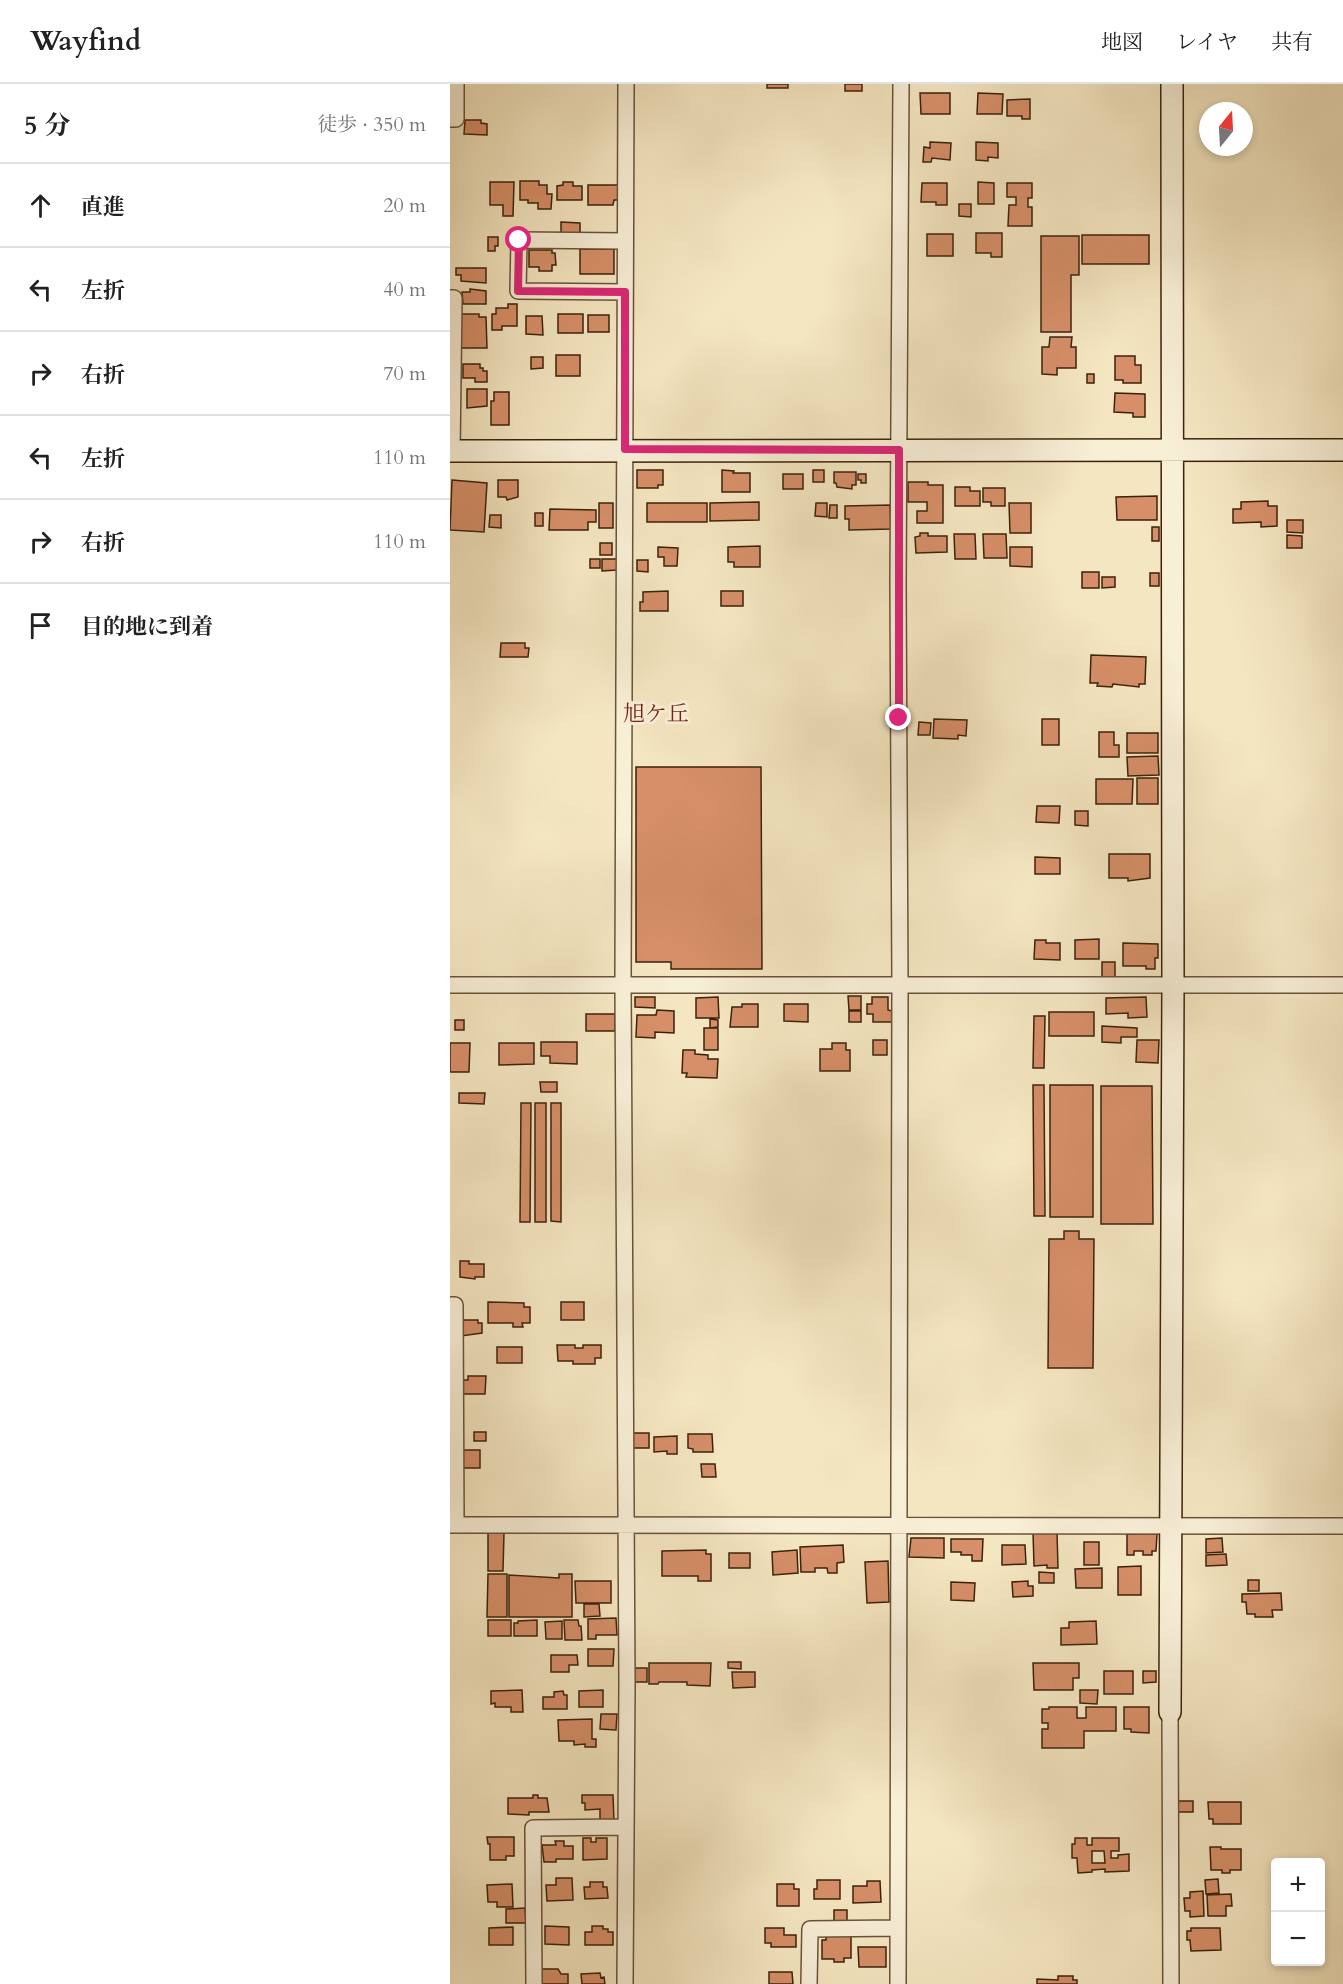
<!DOCTYPE html>
<html lang="ja">
<meta charset="utf-8">
<style>
body{margin:0;font-family:Cardo,"Noto Serif JP",serif;background:#f2f2f2;color:#222}
.controls{position:absolute;right:18px;bottom:18px;display:grid;overflow:hidden;border-radius:6px;box-shadow:0 3px 9px #0003}
.controls button{width:54px;height:54px;display:grid;place-items:center;padding:0;border:0;border-bottom:2px solid #e0e0e0;background:#fff;color:#222;font:30px sans-serif}
.compass{position:absolute;left:749px;top:18px;width:54px;height:54px;border-radius:50%;background:#fff;box-shadow:0 3px 9px #0003;rotate:18deg}
.stop{position:absolute;width:18px;height:18px;margin:-14px;border:4px solid #db2777;border-radius:50%;background:#fff}
.stop.end{background:#db2777;border-color:#fff;box-shadow:0 2px 6px #0008}
.list{margin:0;padding:0;list-style:none}
h2{display:flex;justify-content:space-between;align-items:center;height:78px;margin:0;padding:0 24px;font-size:26px}
h2 small{font-size:20px;font-weight:400;color:#767676}
.list li{display:grid;grid-template-columns:39px 1fr auto;gap:18px;align-items:center;box-sizing:border-box;height:84px;padding:0 24px;border-top:2px solid #e0e0e0}
.list b{display:block;font-size:22px;white-space:nowrap}
.list em{font-size:20px;font-style:normal;color:#767676}
.icon{flex:none;width:33px;height:33px;fill:none;stroke:currentColor;stroke-width:2;stroke-linecap:round;stroke-linejoin:round}
.map{position:relative;flex:none;width:893px;height:1900px;overflow:hidden}
header{display:flex;align-items:center;gap:36px;box-sizing:border-box;height:84px;padding:0 30px;background:#fff;border-bottom:2px solid #e0e0e0}
header strong{font-size:28px}
nav{display:flex;gap:33px;margin-inline-start:auto;font-size:21px}
main{display:flex}
aside{flex:1;background:#fff}
.map>svg:first-child{display:block}
.building{fill:#d68f68;stroke:#3d220b;stroke-width:1.5;fill-rule:evenodd}
.lines{fill:none;stroke-linecap:round;stroke-linejoin:round}
.street-casing{stroke:#6b5338;stroke-width:18}
.secondary-casing{stroke:#3d220b;stroke-width:24}
.street{stroke:#f8efd7;stroke-width:15}
.secondary{stroke:#f8efd7;stroke-width:21}
.route{stroke:#db2777;stroke-width:8}
.labels{text-anchor:middle;dominant-baseline:central;stroke-width:6;stroke-linejoin:round;paint-order:stroke}
.quarter-label{font-size:22px;fill:#7a1f14;stroke:#f8efd7}
</style>
<header>
<strong>Wayfind</strong>
<nav><a>地図</a><a>レイヤ</a><a>共有</a></nav>
</header>
<main>
<aside>
<h2>5 分<small>徒歩 · 350 m</small></h2>
<ul class="list">
<li><svg class="icon" aria-label="ahead" viewBox="0 0 24 24"><path d="M12 20V5M6 11l6-6 6 6"/></svg><div><b>直進</b></div><em>20 m</em></li>
<li><svg class="icon" aria-label="left" viewBox="0 0 24 24"><path d="M17 20v-9H6M10 6l-5 5 5 5"/></svg><div><b>左折</b></div><em>40 m</em></li>
<li><svg class="icon" aria-label="right" viewBox="0 0 24 24"><path d="M7 20v-9h11M14 6l5 5-5 5"/></svg><div><b>右折</b></div><em>70 m</em></li>
<li><svg class="icon" aria-label="left" viewBox="0 0 24 24"><path d="M17 20v-9H6M10 6l-5 5 5 5"/></svg><div><b>左折</b></div><em>110 m</em></li>
<li><svg class="icon" aria-label="right" viewBox="0 0 24 24"><path d="M7 20v-9h11M14 6l5 5-5 5"/></svg><div><b>右折</b></div><em>110 m</em></li>
<li><svg class="icon" aria-label="arrive" viewBox="0 0 24 24"><path d="M6 21V4h12l-3 4 3 4H6"/></svg><div><b>目的地に到着</b></div></li>
</ul>
</aside>
<div class="map">
<svg width="893" height="1900" viewBox="0 0 893 1900">
<rect width="100%" height="100%" fill="#f4e6c1"/>
<filter id="stains"><feTurbulence type="fractalNoise" baseFrequency=".00333" numOctaves="4"/><feColorMatrix values="0 0 0 0 .2 0 0 0 0 .09 0 0 0 0 .02 0 0 0 .5 -.17"/></filter>
<radialGradient id="worn" r=".72"><stop offset=".6" stop-color="#630" stop-opacity="0"/><stop offset="1" stop-color="#630" stop-opacity=".3"/></radialGradient>
<path class="building" d="M317,0H338V4H317Z
M395,0H412V7H395Z
M470,9H500V30H471Z
M528,9L553,10L552,30H527Z
M580,15V35H572V32H557V16Z
M15,36H31V39L37,40V51L14,50Z
M480,58L501,59L500,76L482,74L481,78H473L474,63L480,64Z
M526,58L548,59V74L538,73V77L526,76Z
M70,97H89V101H97V110H102L101,125H88V119H78V116H70Z
M40,98H64L63,132H53V121H40Z
M113,98H123V102H132V116H107V102L113,101Z
M528,98L544,99V120H528Z
M472,99H497V121H486V118H471Z
M557,99H582V114H578V123H582V142H558L559,121H566V113H557Z
M138,101H168V116H164L163,121H138Z
M509,120H521V133L509,132Z
M111,138L130,139V150H111Z
M526,149H552V173H541V169H526Z
M477,150H503V172H477Z
M632,151H699V180H632Z
M591,152H629V191H621V248H591Z
M38,153H48V162H45V167H38Z
M130,165H164V190H130Z
M79,166H102V169H105L106,181H102V187H89V183H79Z
M6,184H36V199L11,197V191H6Z
M20,205L36,207V220H13L12,208H20Z
M58,220H67V242H52V246H42V230H46V224H58Z
M10,230H29V233H36L37,264H11Z
M108,230H133V249H108Z
M138,231H159V248H138Z
M76,232H92L93,251L76,250Z
M600,253H622L621,263H626V284H607V291L592,290V263H599Z
M106,271H130V292H106Z
M665,272H685V281H691V299H673V296H665Z
M81,273H93V284L81,285Z
M13,280H30V284H33V287H37V298H25V294H13Z
M637,290H644V299H637Z
M17,305H37V322L17,324Z
M44,308H59V341H41V317H44Z
M665,309L695,310V333H683V329L664,328Z
M187,386H213V401H208V404H187Z
M272,386L284,387L283,389H300V408H272Z
M363,386H374V398H363Z
M384,388H406V401H402V405L387,403L386,399H384Z
M333,390H353V405H333Z
M408,390H416V399H411V396H408Z
M2,396L37,399L34,448L0,446Z
M48,396H68V413L57,416L56,413H48Z
M458,398H478V401H493V439H467V427H477V418H458Z
M505,403H520V407H530V422H505Z
M533,404H555V422H541V418H533Z
M707,412V436H667L666,413Z
M818,417V422H827V442L811,443V438L783,439V425H791V418Z
M309,418V436L260,437V419Z
M149,419H163V444H149Z
M197,419H257V438H197Z
M366,419H377V433L365,432Z
M559,419H581V449H560Z
M380,421H387V434H379Z
M440,421L441,445L399,446V435H395V422Z
M100,425L146,426V438H138V446H99Z
M85,429H93V442H85Z
M40,431H51V444L39,443Z
M837,436H853V449L837,448Z
M702,443H709V457H702Z
M470,449H478V452H497V468L466,469L465,453L470,452Z
M504,450H525L526,475H505Z
M533,450H556L557,474H534Z
M837,451L852,452V464H837Z
M150,459H162V471H150Z
M310,462V483H284V478H278V463Z
M208,463L228,464L227,482H214V473H208Z
M560,463H582V483L560,482Z
M140,475H150V484H140Z
M152,475H167V486L152,487Z
M187,476H198V488L187,487Z
M632,488H649V504H632Z
M700,489H709V502H700Z
M652,493H665V503L652,504Z
M218,507V527H190V518H193V508Z
M271,507H293V522H271Z
M51,559H75V564H79L78,573H50Z
M641,571L696,573L695,600H689V603L663,600L662,603L647,602L648,599H640Z
M484,635L517,636L516,652L508,651V655L483,654Z
M592,635H609V661H592Z
M469,638L481,639L480,651H468Z
M649,648H664V661H669V673H649Z
M677,649H708V669H677Z
M708,672L709,691L678,692L677,673Z
M186,683H311L312,885H221V878H186Z
M687,694H708V720H687Z
M646,695H683L682,720H646Z
M587,722H610L609,739L586,738Z
M625,727H638V742L625,741Z
M659,770H700V794L678,797V794H659Z
M585,773L610,774V790H585Z
M649,855V875H625V856Z
M585,856H596V859H610V876L584,875Z
M673,859L708,860V874H705V885H696V882H673Z
M652,878H665V894H652Z
M398,912H411V926H399Z
M185,913H205V924L185,923Z
M268,913L269,934H246V914Z
M422,913H438V926L442,927V938H423V930H417V920H422Z
M696,913L697,933L678,934V929L656,930V914Z
M292,920H308V943H280L282,923H292Z
M334,920H358V938L334,937Z
M207,926L224,927V949L205,948V954L186,953L187,931H206Z
M399,927H411V938H399Z
M599,928H644V952H599Z
M136,930H165V947H136Z
M584,932H595L594,984H583Z
M260,935L268,936V943L260,944Z
M5,936H14V946H5Z
M652,942L687,944V953H671V959L652,958Z
M254,944H268V966H254Z
M423,956H437V971H423Z
M687,956H709L708,979L686,978Z
M91,958H127V980L100,979V972H91Z
M0,959H20L19,988H0Z
M49,959H84V980L49,981Z
M382,959H396V966H400V987H370V965H382Z
M233,966H245V970L258,971V975H268L267,994L236,993L237,989H232Z
M90,998H107V1008H91Z
M583,1001H594L595,1132H584Z
M600,1001H643V1133H600Z
M651,1002H702L703,1140H651Z
M9,1009H35L34,1020L9,1019Z
M71,1019H81L80,1138H70Z
M85,1019H96V1138H85Z
M101,1019H111V1138L101,1137Z
M614,1147H629V1155H644L643,1284H598L599,1155H614Z
M10,1177H19V1180H34V1193H25V1195L10,1193Z
M38,1218L74,1219V1223H80V1239H72L73,1243H63V1239H38Z
M111,1218H134V1236H111Z
M11,1236H28V1239H32V1249L11,1252Z
M107,1261H125V1264H133V1261H151V1274H145V1280H123V1277H108Z
M47,1263H72V1279H47Z
M18,1292H36L35,1310H13L12,1296H18Z
M24,1348H36V1357H24Z
M183,1349H199V1364H183Z
M238,1350H262L263,1368H243V1365L238,1364Z
M227,1352V1370H217V1367L204,1368V1353Z
M13,1366H30V1384H13Z
M251,1380H265L266,1393H252Z
M583,1448H607L608,1484H597V1481L584,1482Z
M38,1449H54L53,1487H38Z
M677,1450H707L706,1467H702V1471H693V1467H684V1471H677Z
M461,1454H494V1474L459,1473Z
M772,1454L773,1468L756,1469V1455Z
M501,1455H533L532,1477H522V1471H511V1468H501Z
M634,1458H649V1481H634Z
M393,1461L394,1478L387,1479V1489H378L377,1484H365V1488H351L350,1463Z
M552,1461H575L576,1480L552,1481Z
M256,1466V1470H261V1497H248V1492H212V1467Z
M347,1466L348,1489L323,1491L322,1468Z
M279,1469H300V1484H279Z
M776,1470L777,1481L756,1482V1471Z
M438,1477L439,1518L417,1519L415,1478Z
M691,1482V1511H668V1483Z
M652,1484V1504H626L625,1485Z
M589,1488L604,1489V1499H589Z
M38,1490H57V1533H37Z
M109,1490H122V1533H59V1491L109,1494Z
M798,1496H809V1507H798Z
M125,1497H161V1519H126Z
M578,1497V1502H583V1512L563,1513L562,1498Z
M501,1498L525,1499L524,1517L501,1516Z
M831,1509L832,1526H822L823,1533H805V1530H797L796,1518H792V1510Z
M134,1520H149L150,1532L134,1533Z
M166,1534L167,1551H146V1555H138V1535Z
M38,1536H61V1552H38Z
M87,1536V1552H64V1539H68V1537Z
M114,1536H128L129,1542H131L132,1556H115Z
M112,1537V1555H96L95,1538Z
M646,1537L647,1560L611,1561V1544H619V1538Z
M138,1565H164L163,1582H138Z
M101,1571H127L128,1581H119V1588H101Z
M278,1578H291V1585L278,1584Z
M199,1579H261L260,1602L237,1601V1598H209L208,1600H199Z
M583,1579H629V1594H623V1606H584Z
M184,1584H197V1598H184Z
M654,1587H683V1610H654Z
M693,1587H706V1598L693,1599Z
M282,1588H305V1603L283,1604Z
M72,1606L73,1628H61V1623H45V1619L41,1620V1607Z
M153,1606V1623H129V1607Z
M630,1606H648L647,1620L630,1619Z
M113,1607L114,1611H117V1625H93V1613H104V1608Z
M599,1623H627V1634H636V1623H666V1647H634V1664H592V1645H598V1639H592V1625H599Z
M674,1623H699V1649L681,1648V1645H674Z
M151,1630H167L166,1646L150,1645Z
M142,1635V1655H146V1663H135V1660L124,1661V1657H109L108,1636Z
M83,1711H88V1714H97L99,1728H79V1731L58,1730V1714H83Z
M132,1711H163L164,1738H150V1725L135,1726V1719H132Z
M728,1717H743V1728H728Z
M758,1718H791V1740H763V1735H759Z
M37,1753H64V1772H56V1776H40V1760H38Z
M133,1754H141V1758H146V1754H157V1775L133,1776Z
M625,1754H637V1761H642V1754H669V1767H661V1774H668V1771L679,1770V1787L655,1788V1785L642,1786V1788L628,1789L627,1774H622V1760H625ZM642,1767H654L655,1779H642Z
M105,1757H114V1762H123V1775H106V1778H94L92,1761H106Z
M760,1763H771V1765H791V1786H780V1789H772V1786H761Z
M106,1794H122L123,1816L97,1817L96,1801H106Z
M768,1795L769,1809L756,1810L755,1796Z
M367,1796H390V1815H364V1805H367Z
M417,1797H430L431,1818L403,1819V1802H417Z
M140,1798H153V1803H157L158,1814L135,1815L134,1803H140Z
M62,1800L63,1823H47V1818H38L37,1801Z
M327,1800H344V1805H349V1822H327Z
M753,1807L754,1832L740,1833V1827H735L734,1814H740V1808Z
M781,1810L782,1822H776V1832H758L757,1811Z
M75,1824L76,1839H56V1825Z
M384,1826H397V1838H384Z
M95,1842L119,1843V1861L95,1860Z
M142,1842H153V1845H158V1848H163V1861H135V1848H142Z
M63,1843V1861H39V1844Z
M315,1844H334V1851H346V1863H321V1859H315Z
M741,1844H770L771,1866L741,1867L740,1856H737V1847H741Z
M376,1852H401V1874H394V1878H384V1875H372V1856H376Z
M408,1863H436V1883H409Z
M91,1885H108L111,1890H118V1900H91Z
M319,1888H342L343,1900H319Z
M150,1889L151,1894L154,1893L155,1900H132L131,1890Z
M608,1892H623V1896H627V1900H587V1895L608,1896Z"/>
<g class="lines">
<defs>
<path id="street" d="M0,35H6V0
M175,208L68,207L69,156L175,157
M0,214H4L2,367
M0,901H893
M0,1221H5L6,1441
M0,1441L893,1442
M720,1628L721,1900
M84,1900L83,1744L175,1743
M175,1900L177,1599L173,900L176,0
M359,1900L360,1845L448,1844
M448,1900L450,902L448,499L451,0"/>
<path id="secondary" d="M0,367L893,366
M720,1628L723,900L722,0"/>
</defs>
<use href="#street" class="street-casing"/>
<use href="#secondary" class="secondary-casing"/>
<use href="#street" class="street"/>
<use href="#secondary" class="secondary"/>
</g>
<g class="lines">
<path class="route" d="M69,156L68,207L175,208V365L449,366V634"/>
</g>
<g class="labels">
<g class="quarter-label">
<text x="206" y="630">旭ケ丘</text>
</g>
</g>
<rect width="100%" height="100%" filter="url(#stains)"/>
<rect width="100%" height="100%" fill="url(#worn)"/>
</svg>
<div class="controls">
<button>+</button>
<button>−</button>
</div>
<svg class="compass" viewBox="-18 -18 36 36"><path d="M0-13l5 13h-10z" fill="#e53935"/><path d="M0 13l5-13h-10z" fill="#767676"/></svg>
<div class="stop" style="left:69px;top:156px"></div>
<div class="stop end" style="left:449px;top:634px"></div>
</div>
</main>
